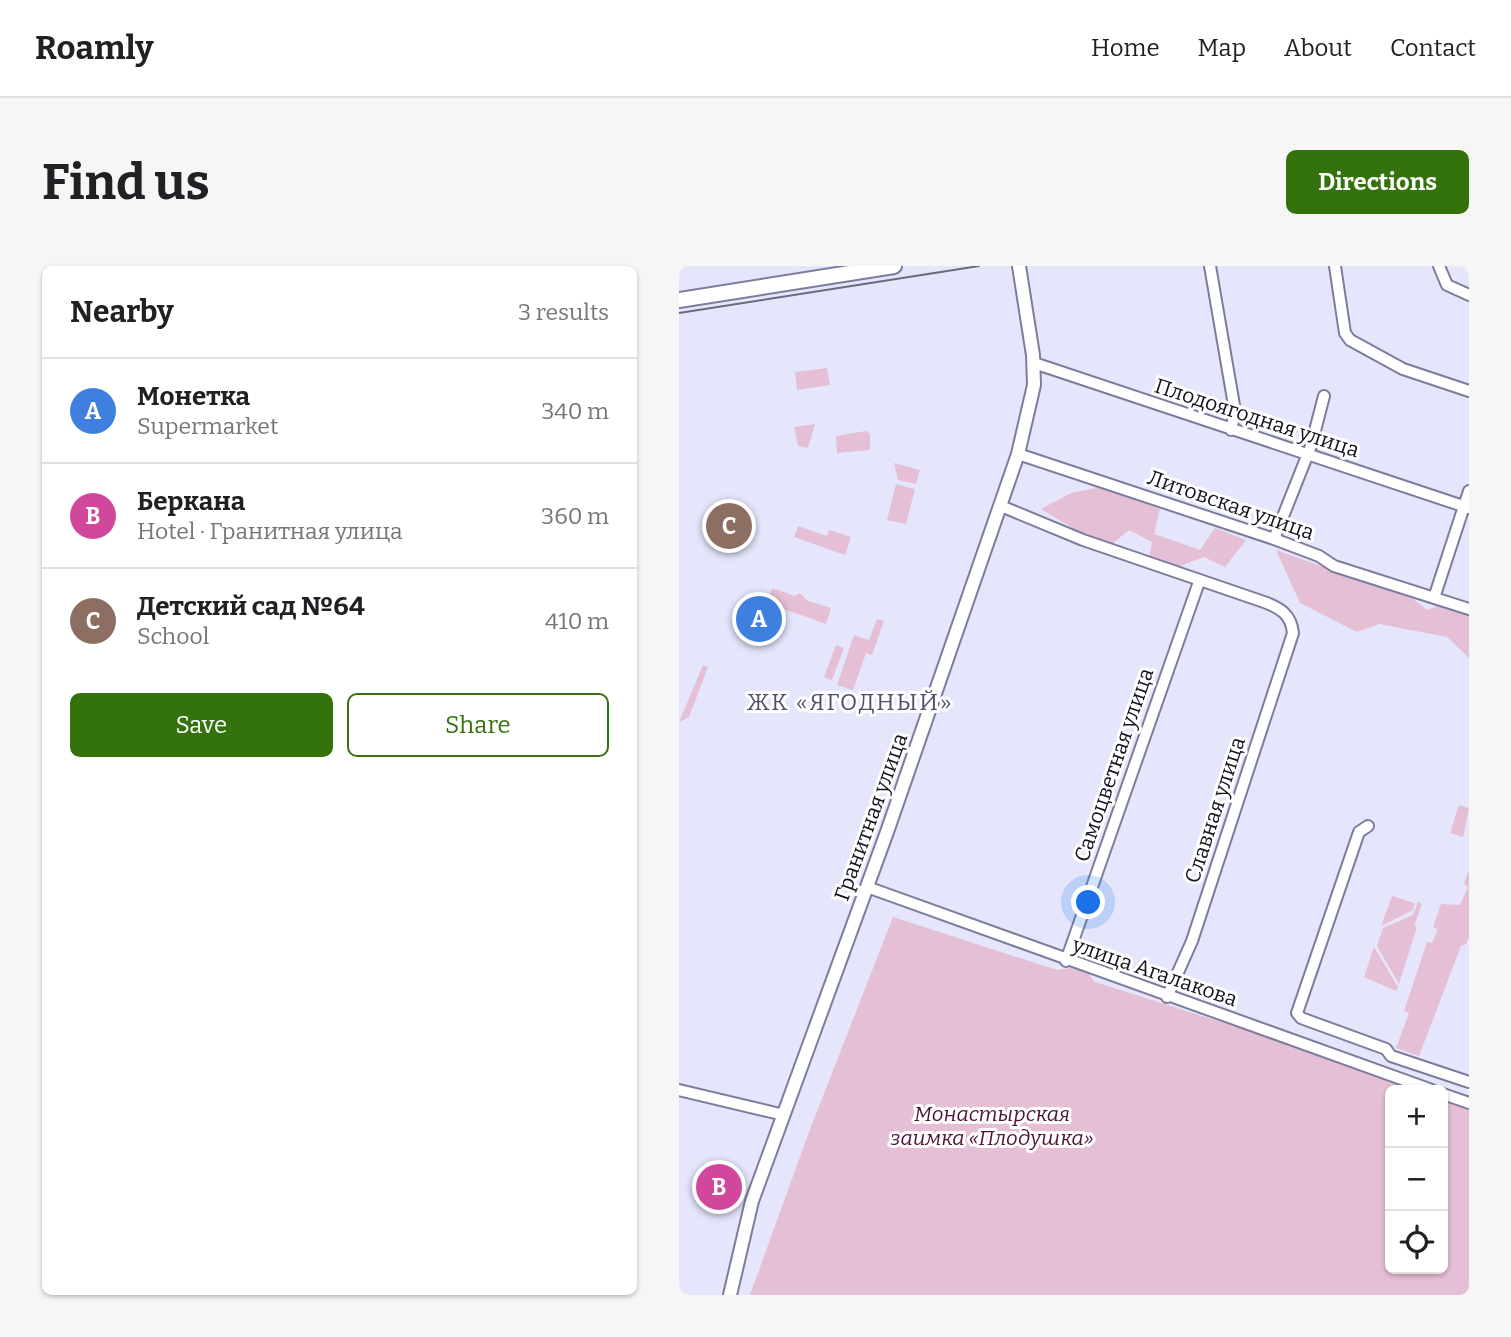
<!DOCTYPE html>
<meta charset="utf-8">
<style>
body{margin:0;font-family:Bitter,serif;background:#f6f6f6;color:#202124}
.controls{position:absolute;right:21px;bottom:21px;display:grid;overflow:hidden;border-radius:10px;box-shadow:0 2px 5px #0004}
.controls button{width:63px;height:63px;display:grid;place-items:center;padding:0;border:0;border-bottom:2px solid #e0e0e0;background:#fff;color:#202124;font:35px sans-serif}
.you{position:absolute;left:410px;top:637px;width:24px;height:24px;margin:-18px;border:5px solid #fff;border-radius:50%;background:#1a73e8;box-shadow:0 0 0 10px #1a73e833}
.badge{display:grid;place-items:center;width:46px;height:46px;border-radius:50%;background:#34730c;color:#fff;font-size:23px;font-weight:700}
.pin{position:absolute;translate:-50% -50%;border:4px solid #fff;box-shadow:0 2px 7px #0006}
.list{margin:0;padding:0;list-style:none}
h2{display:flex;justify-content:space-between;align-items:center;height:91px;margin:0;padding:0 28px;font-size:30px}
h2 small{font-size:23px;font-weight:400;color:#757577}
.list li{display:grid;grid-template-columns:46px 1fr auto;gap:21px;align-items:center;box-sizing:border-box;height:105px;padding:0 28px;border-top:2px solid #e0e0e0}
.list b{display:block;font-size:26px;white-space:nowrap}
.list p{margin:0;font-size:23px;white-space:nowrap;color:#757577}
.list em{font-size:23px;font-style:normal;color:#757577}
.actions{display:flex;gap:14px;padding:21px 28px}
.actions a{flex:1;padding:16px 0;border:2px solid #34730c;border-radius:10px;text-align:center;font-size:24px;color:#34730c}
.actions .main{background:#34730c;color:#fff}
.icon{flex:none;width:38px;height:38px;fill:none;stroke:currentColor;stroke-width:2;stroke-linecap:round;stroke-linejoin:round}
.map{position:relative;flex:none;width:790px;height:1029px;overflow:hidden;border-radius:10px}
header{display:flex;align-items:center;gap:42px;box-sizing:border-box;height:98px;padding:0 35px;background:#fff;border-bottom:2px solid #e0e0e0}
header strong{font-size:33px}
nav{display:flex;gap:38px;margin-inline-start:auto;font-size:24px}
.intro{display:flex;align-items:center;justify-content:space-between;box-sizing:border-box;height:168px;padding:0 42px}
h1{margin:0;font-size:49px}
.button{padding:18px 32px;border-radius:10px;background:#34730c;color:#fff;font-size:24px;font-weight:700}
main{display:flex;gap:42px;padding:0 42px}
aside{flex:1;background:#fff;border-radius:10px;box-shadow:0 2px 5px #0004}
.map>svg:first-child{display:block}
.green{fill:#e4bfd5}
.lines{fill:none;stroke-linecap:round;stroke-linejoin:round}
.minor-casing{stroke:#7c7d9d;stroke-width:14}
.tertiary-casing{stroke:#7c7d9d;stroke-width:16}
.secondary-casing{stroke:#7c7d9d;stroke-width:18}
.minor{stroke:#fff;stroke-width:10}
.tertiary{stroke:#fff;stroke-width:12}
.secondary{stroke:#fff;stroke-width:14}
.tram{stroke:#696a7a;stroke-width:2}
.labels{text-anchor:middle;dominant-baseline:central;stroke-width:6;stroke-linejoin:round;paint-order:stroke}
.street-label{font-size:21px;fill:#11121d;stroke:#fff}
.park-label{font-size:21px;font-style:italic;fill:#4d153c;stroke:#fff}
.neighbourhood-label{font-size:23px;letter-spacing:2px;fill:#4e4f6c;stroke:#fff}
</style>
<header>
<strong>Roamly</strong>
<nav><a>Home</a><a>Map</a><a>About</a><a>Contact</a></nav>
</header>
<div class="intro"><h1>Find us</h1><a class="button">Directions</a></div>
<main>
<aside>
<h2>Nearby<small>3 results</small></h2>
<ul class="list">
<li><span class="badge" style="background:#3f7fe0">A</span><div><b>Монетка</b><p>Supermarket</p></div><em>340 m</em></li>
<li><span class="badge" style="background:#d1479c">B</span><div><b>Беркана</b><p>Hotel · Гранитная улица</p></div><em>360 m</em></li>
<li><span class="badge" style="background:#8d6e63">C</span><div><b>Детский сад №64</b><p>School</p></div><em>410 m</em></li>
</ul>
<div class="actions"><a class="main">Save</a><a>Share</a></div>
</aside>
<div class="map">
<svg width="790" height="1029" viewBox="0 0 790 1029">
<rect width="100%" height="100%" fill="#e5e6fc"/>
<path class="green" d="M148,102L151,119L118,124L116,106Z
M136,158L129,182L119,180L115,161Z
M187,165L191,168V184L158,187L157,170Z
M215,197L241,204L237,218L219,214Z
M217,218L236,223L227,258L208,254Z
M422,221L481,243L475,268L521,284L536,262L567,274L546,301L525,291L501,300L470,292L473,276L450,264L433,278L402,267L362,243L392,227Z
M119,260L148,270L150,264L172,271L166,289L115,271Z
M597,284L734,333L748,344L763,338L790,347V392L768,371L700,358L678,366L621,337Z
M93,322L116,330L121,327L129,335L152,342L147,358L88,337Z
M198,353L205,355L193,389L187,387L174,424L158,419L175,369L190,374Z
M157,379L165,382L153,414L145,411Z
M24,399L29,401L10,451L0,456Z
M780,539L790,542L784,571L771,567Z
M790,604V671L787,678L782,680L740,790L717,782L730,747L725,745L748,676L753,677L759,663L754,661L762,638L781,639L789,621L785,618Z
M713,630L736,637L734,644L702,660Z
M739,636L743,638L735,660L738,661L720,718L698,680L704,662L734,649Z
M214,651L378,704L392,702L408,706L416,716L574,766L741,824H711V1003H764V834L790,842V1029H71L130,866Z
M695,681L719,721L717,725L685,711Z"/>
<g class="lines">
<defs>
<path id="minor" d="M531,0L556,145L552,164
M656,0L666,67L671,74L724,103L790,125
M760,0L768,19L790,29
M355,97L790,242
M339,188L595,273L640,290L655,300L790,343
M322,240L404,274L585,336C601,342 612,348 614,367L513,675L488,731
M595,273L632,180L645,130
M755,332L790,225
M689,560L680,566L618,747L622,752L707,783L712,790L790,816
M188,621L753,824
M387,695L520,316
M0,824L105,849
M764,828L790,837"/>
<path id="tertiary" d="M51,1029L73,935L208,566L339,188L355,119L354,89L340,0"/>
<path id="secondary" d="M0,34L215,0"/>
</defs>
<use href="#minor" class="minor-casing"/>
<use href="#tertiary" class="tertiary-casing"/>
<use href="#secondary" class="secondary-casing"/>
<use href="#minor" class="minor"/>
<use href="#tertiary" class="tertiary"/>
<use href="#secondary" class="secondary"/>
<path class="tram" d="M0,47L300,0"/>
</g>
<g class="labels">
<g class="street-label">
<text transform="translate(578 152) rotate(18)">Плодоягодная улица</text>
<text transform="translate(552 239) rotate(19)">Литовская улица</text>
<text transform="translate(435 499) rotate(-71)">Самоцветная улица</text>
<text transform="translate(536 544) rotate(-72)">Славная улица</text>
<text transform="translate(192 551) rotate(-70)">Гранитная улица</text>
<text transform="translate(476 706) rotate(19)">улица Агалакова</text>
</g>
<g class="park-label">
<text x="313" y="848">Монастырская<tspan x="313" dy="24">заимка «Плодушка»</tspan></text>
</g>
<g class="neighbourhood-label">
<text x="171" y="436">ЖК «ЯГОДНЫЙ»</text>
</g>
</g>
</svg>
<div class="controls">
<button>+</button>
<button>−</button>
<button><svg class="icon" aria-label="locate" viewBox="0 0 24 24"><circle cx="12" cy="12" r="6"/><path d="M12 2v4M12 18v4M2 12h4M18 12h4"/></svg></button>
</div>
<div class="you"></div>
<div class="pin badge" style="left:80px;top:353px;background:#3f7fe0">A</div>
<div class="pin badge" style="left:40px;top:921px;background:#d1479c">B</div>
<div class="pin badge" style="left:50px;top:260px;background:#8d6e63">C</div>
</div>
</main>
